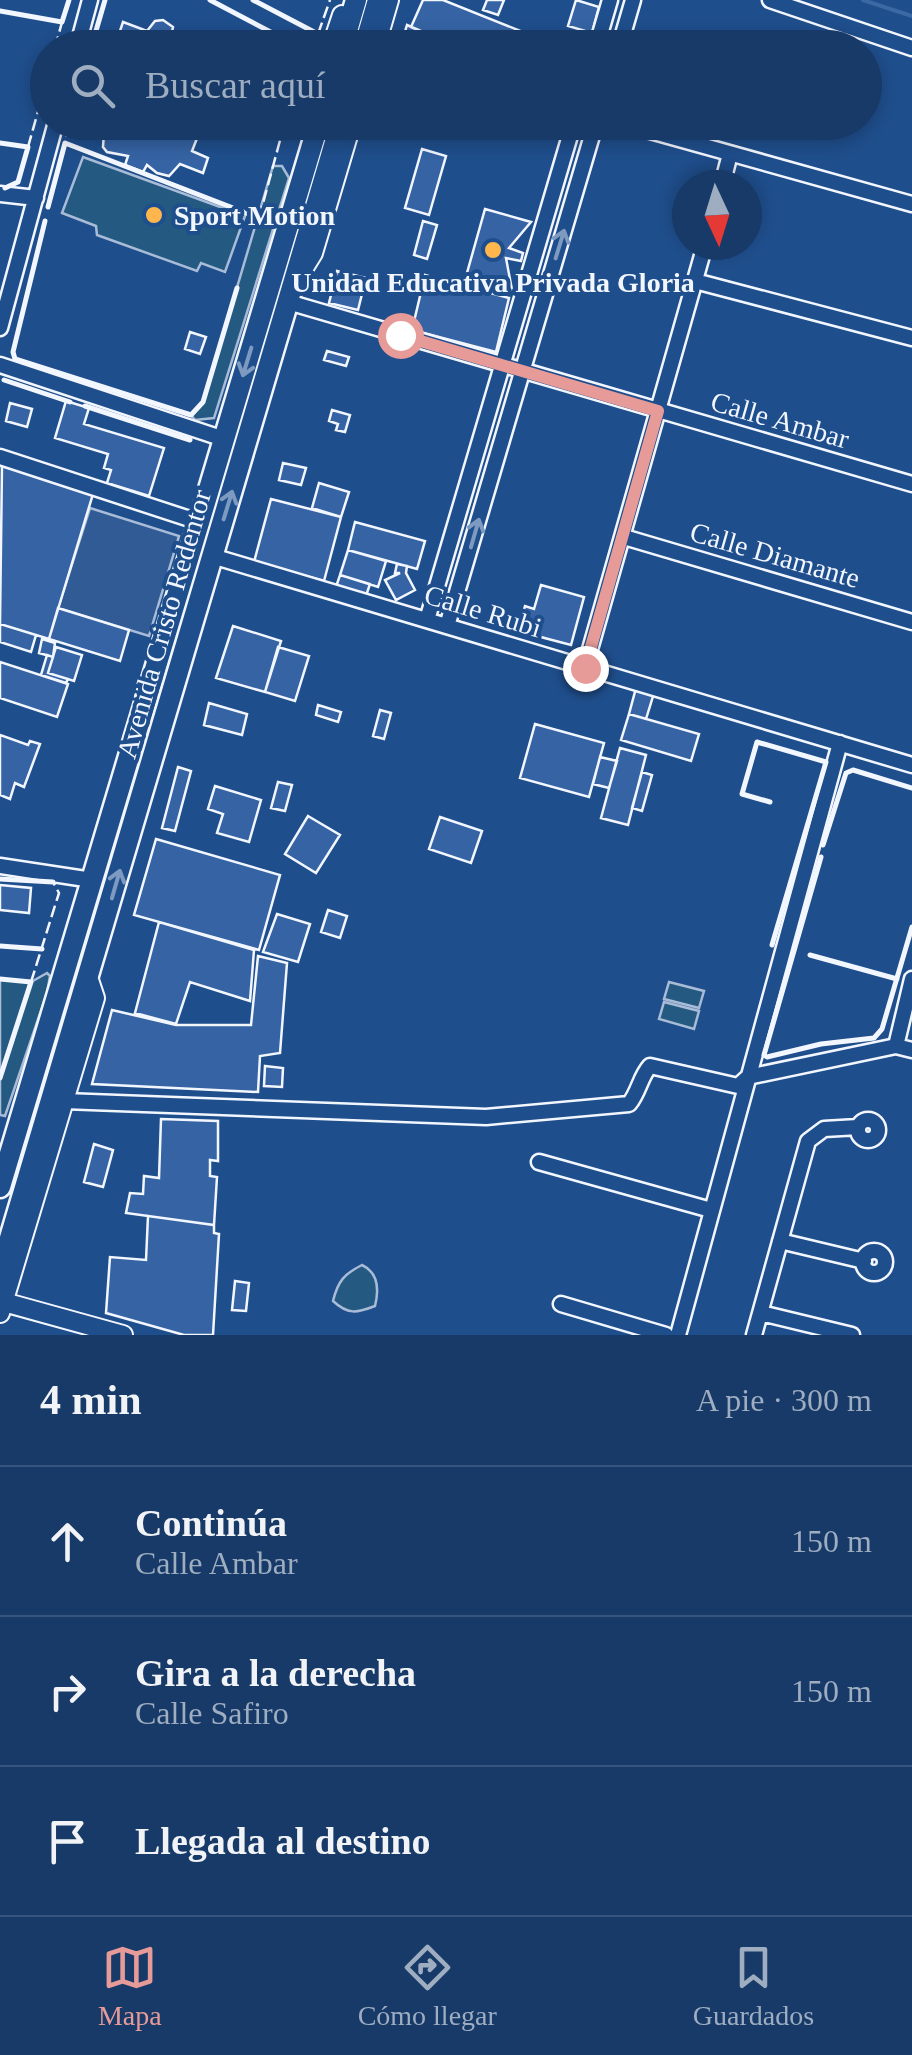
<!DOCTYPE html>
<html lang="es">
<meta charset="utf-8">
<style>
body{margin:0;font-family:"Times New Roman",serif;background:#244571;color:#f1f3f6}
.compass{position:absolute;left:672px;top:170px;width:90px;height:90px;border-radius:50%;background:#173a69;box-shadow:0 5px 15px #0003;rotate:176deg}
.stop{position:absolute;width:30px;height:30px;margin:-22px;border:8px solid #e69b98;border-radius:50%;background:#fff}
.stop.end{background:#e69b98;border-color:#fff;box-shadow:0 2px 10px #0008}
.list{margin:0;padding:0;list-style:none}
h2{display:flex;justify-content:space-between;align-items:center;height:130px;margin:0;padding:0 40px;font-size:42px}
h2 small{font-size:32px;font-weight:400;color:#9eadc0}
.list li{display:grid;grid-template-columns:65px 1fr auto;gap:30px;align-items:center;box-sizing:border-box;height:150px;padding:0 40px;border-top:2px solid #36547d}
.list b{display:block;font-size:38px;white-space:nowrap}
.list p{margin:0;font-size:32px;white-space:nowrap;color:#9eadc0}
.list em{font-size:32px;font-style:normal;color:#9eadc0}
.icon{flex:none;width:55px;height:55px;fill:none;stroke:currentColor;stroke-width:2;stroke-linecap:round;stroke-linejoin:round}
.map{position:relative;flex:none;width:912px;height:1335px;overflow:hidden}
.search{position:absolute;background:#173a69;box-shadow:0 5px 15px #0003;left:30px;right:30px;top:30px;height:110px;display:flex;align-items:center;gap:25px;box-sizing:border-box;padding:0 35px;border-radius:55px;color:#9eadc0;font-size:38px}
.sheet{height:580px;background:#173a69}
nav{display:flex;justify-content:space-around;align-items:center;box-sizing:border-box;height:140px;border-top:2px solid #36547d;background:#173a69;font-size:28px;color:#9eadc0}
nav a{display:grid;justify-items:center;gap:5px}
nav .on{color:#e69b98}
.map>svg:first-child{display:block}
.green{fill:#245a82;stroke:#a8bbd7;stroke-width:2.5}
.parking{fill:#305b95;stroke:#a8bbd7;stroke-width:2.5}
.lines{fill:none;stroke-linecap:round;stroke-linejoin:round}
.stream{stroke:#3b69a3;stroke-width:4}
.building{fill:#3563a3;stroke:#f2f6ff;stroke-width:2.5}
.minor-casing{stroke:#f2f6ff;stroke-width:19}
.major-casing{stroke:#f2f6ff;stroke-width:22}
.highway-casing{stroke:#f2f6ff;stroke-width:25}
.minor{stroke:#1f4e8c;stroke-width:14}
.major{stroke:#1f4e8c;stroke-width:18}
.highway{stroke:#1f4e8c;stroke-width:20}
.fence{stroke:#f2f6ff;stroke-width:2.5;stroke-dasharray:12 5;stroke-linecap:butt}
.wall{stroke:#f2f6ff;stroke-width:5}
.oneway{stroke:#7e9ac0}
.route{stroke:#e69b98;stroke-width:12}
.poi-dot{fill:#ffb74d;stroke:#1f4e8c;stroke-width:4}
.labels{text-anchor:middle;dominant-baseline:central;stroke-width:8;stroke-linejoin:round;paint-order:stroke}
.poi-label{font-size:28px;font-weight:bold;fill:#f2f6ff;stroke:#1f4e8c;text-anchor:start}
.street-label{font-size:28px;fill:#f2f6ff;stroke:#1f4e8c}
</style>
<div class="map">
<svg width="912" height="1335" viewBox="0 0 912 1335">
<rect width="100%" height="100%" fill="#1f4e8c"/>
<path class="green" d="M83,157L245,216L225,272L201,263L197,271L97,235L96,226L62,213Z
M273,166H282L289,178L214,418L195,420L191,415L203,402Z
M47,973L50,976L47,993L5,1116L0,1115V979L31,982Z
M669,982L704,991L699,1008L664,999Z
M664,1002L699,1011L694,1029L659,1019Z
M362,1265C379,1273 379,1290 375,1306C357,1313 348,1315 333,1301C338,1281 344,1274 362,1265Z"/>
<path class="parking" d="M90,508L179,536L149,636L58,608Z"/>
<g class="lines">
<path class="stream" d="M863,0L912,16"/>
</g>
<path class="building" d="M423,0H443L528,34L523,48H461L411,27Z
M487,0H504L498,15L483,10Z
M576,0L599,7L592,33L568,26Z
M163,20L173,27L170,41L186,48H136L138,44L118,37L123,22L147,31L155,21Z
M407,25L460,48H400Z
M561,34L577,39L575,48H557Z
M84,122H227L224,131L203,123L192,151L208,158L203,173L180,164L169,176L157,173L147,165L143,172L125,165L128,156L107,152L103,147L104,133Z
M422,149L446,156L429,215L405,208Z
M485,209L531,222L509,248L523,253L521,261L506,258L512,290L465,280Z
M423,221L437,225L427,259L414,255Z
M337,271L366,278L358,310L329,303Z
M425,275L509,298L496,352L412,330Z
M190,332L206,337L200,354L185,349Z
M327,351L349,357L346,366L324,360Z
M66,401L89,408L84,424L164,448L149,496L107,483L111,470L104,468L108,454L55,438Z
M10,403L32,409L27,427L6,421Z
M332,410L350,415L345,432L336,430L338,424L329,421Z
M283,463L306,468L301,485L279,480Z
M2,465L93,494L49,639L0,624Z
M319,483L349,492L341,517L312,508Z
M271,499L341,517L324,581L254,562Z
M355,522L425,541L417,569L348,550Z
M348,550L386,561L378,587L340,575Z
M397,564L407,566L406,573L415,590L396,600L385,580L400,573H395Z
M340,575L370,584L366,596L336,587Z
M541,585L584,597L571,645L518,631L525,606L534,609Z
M58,608L129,630L120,661L49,639Z
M0,624L36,635L31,652L0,642Z
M233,626L281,641L265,692L216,678Z
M42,639L55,643L53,657L39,653Z
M56,647L82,655L74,681L48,673Z
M278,647L309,656L295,701L265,692Z
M47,655L53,657L48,673L68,679L66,683L41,675Z
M0,662L68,684L57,717L0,698Z
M636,688L654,693L646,719L629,714Z
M209,703L247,714L242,735L204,725Z
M318,705L341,712L338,722L316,715Z
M380,710L391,713L384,739L373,736Z
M629,714L699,734L691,761L621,740Z
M535,724L604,743L589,797L520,778Z
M0,735L28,745L30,741L40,744L24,787L15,783L10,799L0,795Z
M620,748L646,755L628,825L601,818Z
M600,757L617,761L609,788L593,784Z
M178,767L191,771L175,831L162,828Z
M642,772L652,775L642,811L632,808Z
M278,782L292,785L285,811L271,808Z
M215,786L261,800L249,842L217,833L223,814L208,809Z
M308,816L340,835L316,873L285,854Z
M440,817L482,831L471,863L429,849Z
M156,839L280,875L259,950L134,915Z
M0,885L31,888L29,913L0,910Z
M328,910L347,916L340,938L321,932Z
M277,914L310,924L298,962L263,952Z
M159,922L254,950L250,1001L190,982L176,1024L135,1013Z
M258,956L287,963L280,1053L260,1056L258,1092L92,1084L112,1010L176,1025H251Z
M265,1066L283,1068L282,1087L264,1086Z
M161,1119L218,1121V1161L210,1160V1176L217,1177L214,1225L126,1213L130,1193L143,1194L144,1176L159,1178Z
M94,1144L113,1150L103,1187L84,1182Z
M148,1216L214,1225V1233L219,1234L213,1335H184L106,1313L110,1257L146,1260Z
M235,1281L249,1283L246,1311L232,1310Z"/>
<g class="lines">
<defs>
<path id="minor" d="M770,0L912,48
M77,48L90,0
M596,48L610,0
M619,48L633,0
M618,122L912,204
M722,185L730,154
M0,194L36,198
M695,281L912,338
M288,302L912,484
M0,328L56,122
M0,365L224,439
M0,457L199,522
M624,537L912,622
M212,556L912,765
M427,620L574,122
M447,626L596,122
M585,667L705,245
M0,866L92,880
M896,1046L912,979
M64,1101L486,1117L629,1104C639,1092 640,1077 650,1066L738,1086L748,1077L896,1046L912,1050
M858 1130a10 10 0 1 1 20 0a10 10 0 1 1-20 0Z
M539,1162L711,1210
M780,1241L864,1261
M863 1262a11 11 0 1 1 22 0a11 11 0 1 1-22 0Z
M561,1304L666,1335
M761,1313L852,1335
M678,1335L840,743
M754,1335L808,1141L824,1129L858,1127"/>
<path id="major" d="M331,48L342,15
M375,48L389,0
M300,274L313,253L352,122
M0,1301L123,1335
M0,1313L95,998L88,977"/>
<path id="highway" d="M342,48L356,0
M364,48L378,0
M0,1187L319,122
M0,1272L341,122"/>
</defs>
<use href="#minor" class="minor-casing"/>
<use href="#major" class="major-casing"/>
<use href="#highway" class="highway-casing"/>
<use href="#minor" class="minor"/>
<use href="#major" class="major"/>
<use href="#highway" class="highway"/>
<path class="fence" d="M318,34L330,0
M55,48L62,22
M28,147L48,76
M259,218L285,122
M31,982L59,893L53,882"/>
<path class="wall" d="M210,0L301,48
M253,0L318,34
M0,11L62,22L69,0
M91,48L105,0
M66,134L69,122
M0,143L28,147L18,182L5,188
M48,207L65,143L259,218
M45,221L13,352L15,359L191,415L203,402L237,288
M4,380L70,402
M85,406L190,440
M770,802L742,794L757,742L826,762L772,945
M823,845L846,773L853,770L912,788
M821,857L764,1055L767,1057L821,1044L874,1038L882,1029L912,927
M0,879L53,882
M0,946L42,949
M810,955L897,979
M0,979L31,982L0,1078"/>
</g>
<defs><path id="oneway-shaft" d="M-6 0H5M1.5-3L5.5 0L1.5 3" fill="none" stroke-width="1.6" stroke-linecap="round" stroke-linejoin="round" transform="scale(2.5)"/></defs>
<g class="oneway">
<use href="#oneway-shaft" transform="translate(560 244) rotate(-73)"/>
<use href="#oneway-shaft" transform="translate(247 362) rotate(107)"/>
<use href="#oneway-shaft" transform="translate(228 505) rotate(-73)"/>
<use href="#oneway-shaft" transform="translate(475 533) rotate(-74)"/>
<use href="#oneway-shaft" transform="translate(116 884) rotate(-74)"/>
</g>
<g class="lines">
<path class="route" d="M400,335L658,411L585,668"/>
</g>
<g class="poi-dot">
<circle cx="154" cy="215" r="10"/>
<circle cx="493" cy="250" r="10"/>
</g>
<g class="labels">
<g class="poi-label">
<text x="174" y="215">Sport Motion</text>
<text x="493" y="282" text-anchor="middle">Unidad Educativa Privada Gloria</text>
</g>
<g class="street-label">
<text transform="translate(780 420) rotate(16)">Calle Ambar</text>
<text transform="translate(775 555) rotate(16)">Calle Diamante</text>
<text transform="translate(483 611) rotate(17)">Calle Rubi</text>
<text transform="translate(164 624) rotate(-74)">Avenida Cristo Redentor</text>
</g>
</g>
</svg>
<svg class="compass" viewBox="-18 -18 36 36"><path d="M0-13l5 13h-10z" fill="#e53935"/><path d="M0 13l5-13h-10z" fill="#9eadc0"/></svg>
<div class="stop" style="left:400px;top:335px"></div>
<div class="stop end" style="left:585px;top:668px"></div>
<div class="search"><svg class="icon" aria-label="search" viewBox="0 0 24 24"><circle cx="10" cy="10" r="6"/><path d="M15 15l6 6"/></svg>Buscar aquí</div>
</div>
<section class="sheet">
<h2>4 min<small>A pie · 300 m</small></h2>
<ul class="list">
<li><svg class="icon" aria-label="ahead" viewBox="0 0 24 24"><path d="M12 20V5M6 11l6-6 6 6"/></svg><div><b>Continúa</b><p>Calle Ambar</p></div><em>150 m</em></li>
<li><svg class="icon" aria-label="right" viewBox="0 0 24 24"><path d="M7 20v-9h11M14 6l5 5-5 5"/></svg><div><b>Gira a la derecha</b><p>Calle Safiro</p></div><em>150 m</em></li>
<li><svg class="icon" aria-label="arrive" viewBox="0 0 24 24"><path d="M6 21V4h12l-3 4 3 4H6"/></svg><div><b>Llegada al destino</b></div></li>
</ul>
</section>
<nav>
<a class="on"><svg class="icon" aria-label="map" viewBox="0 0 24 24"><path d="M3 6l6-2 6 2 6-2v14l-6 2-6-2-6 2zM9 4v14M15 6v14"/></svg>Mapa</a>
<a><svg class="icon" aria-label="directions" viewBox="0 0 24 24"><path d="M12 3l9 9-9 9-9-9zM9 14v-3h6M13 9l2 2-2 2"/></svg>Cómo llegar</a>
<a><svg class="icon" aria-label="saved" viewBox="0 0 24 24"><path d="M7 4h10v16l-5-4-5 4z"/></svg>Guardados</a>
</nav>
